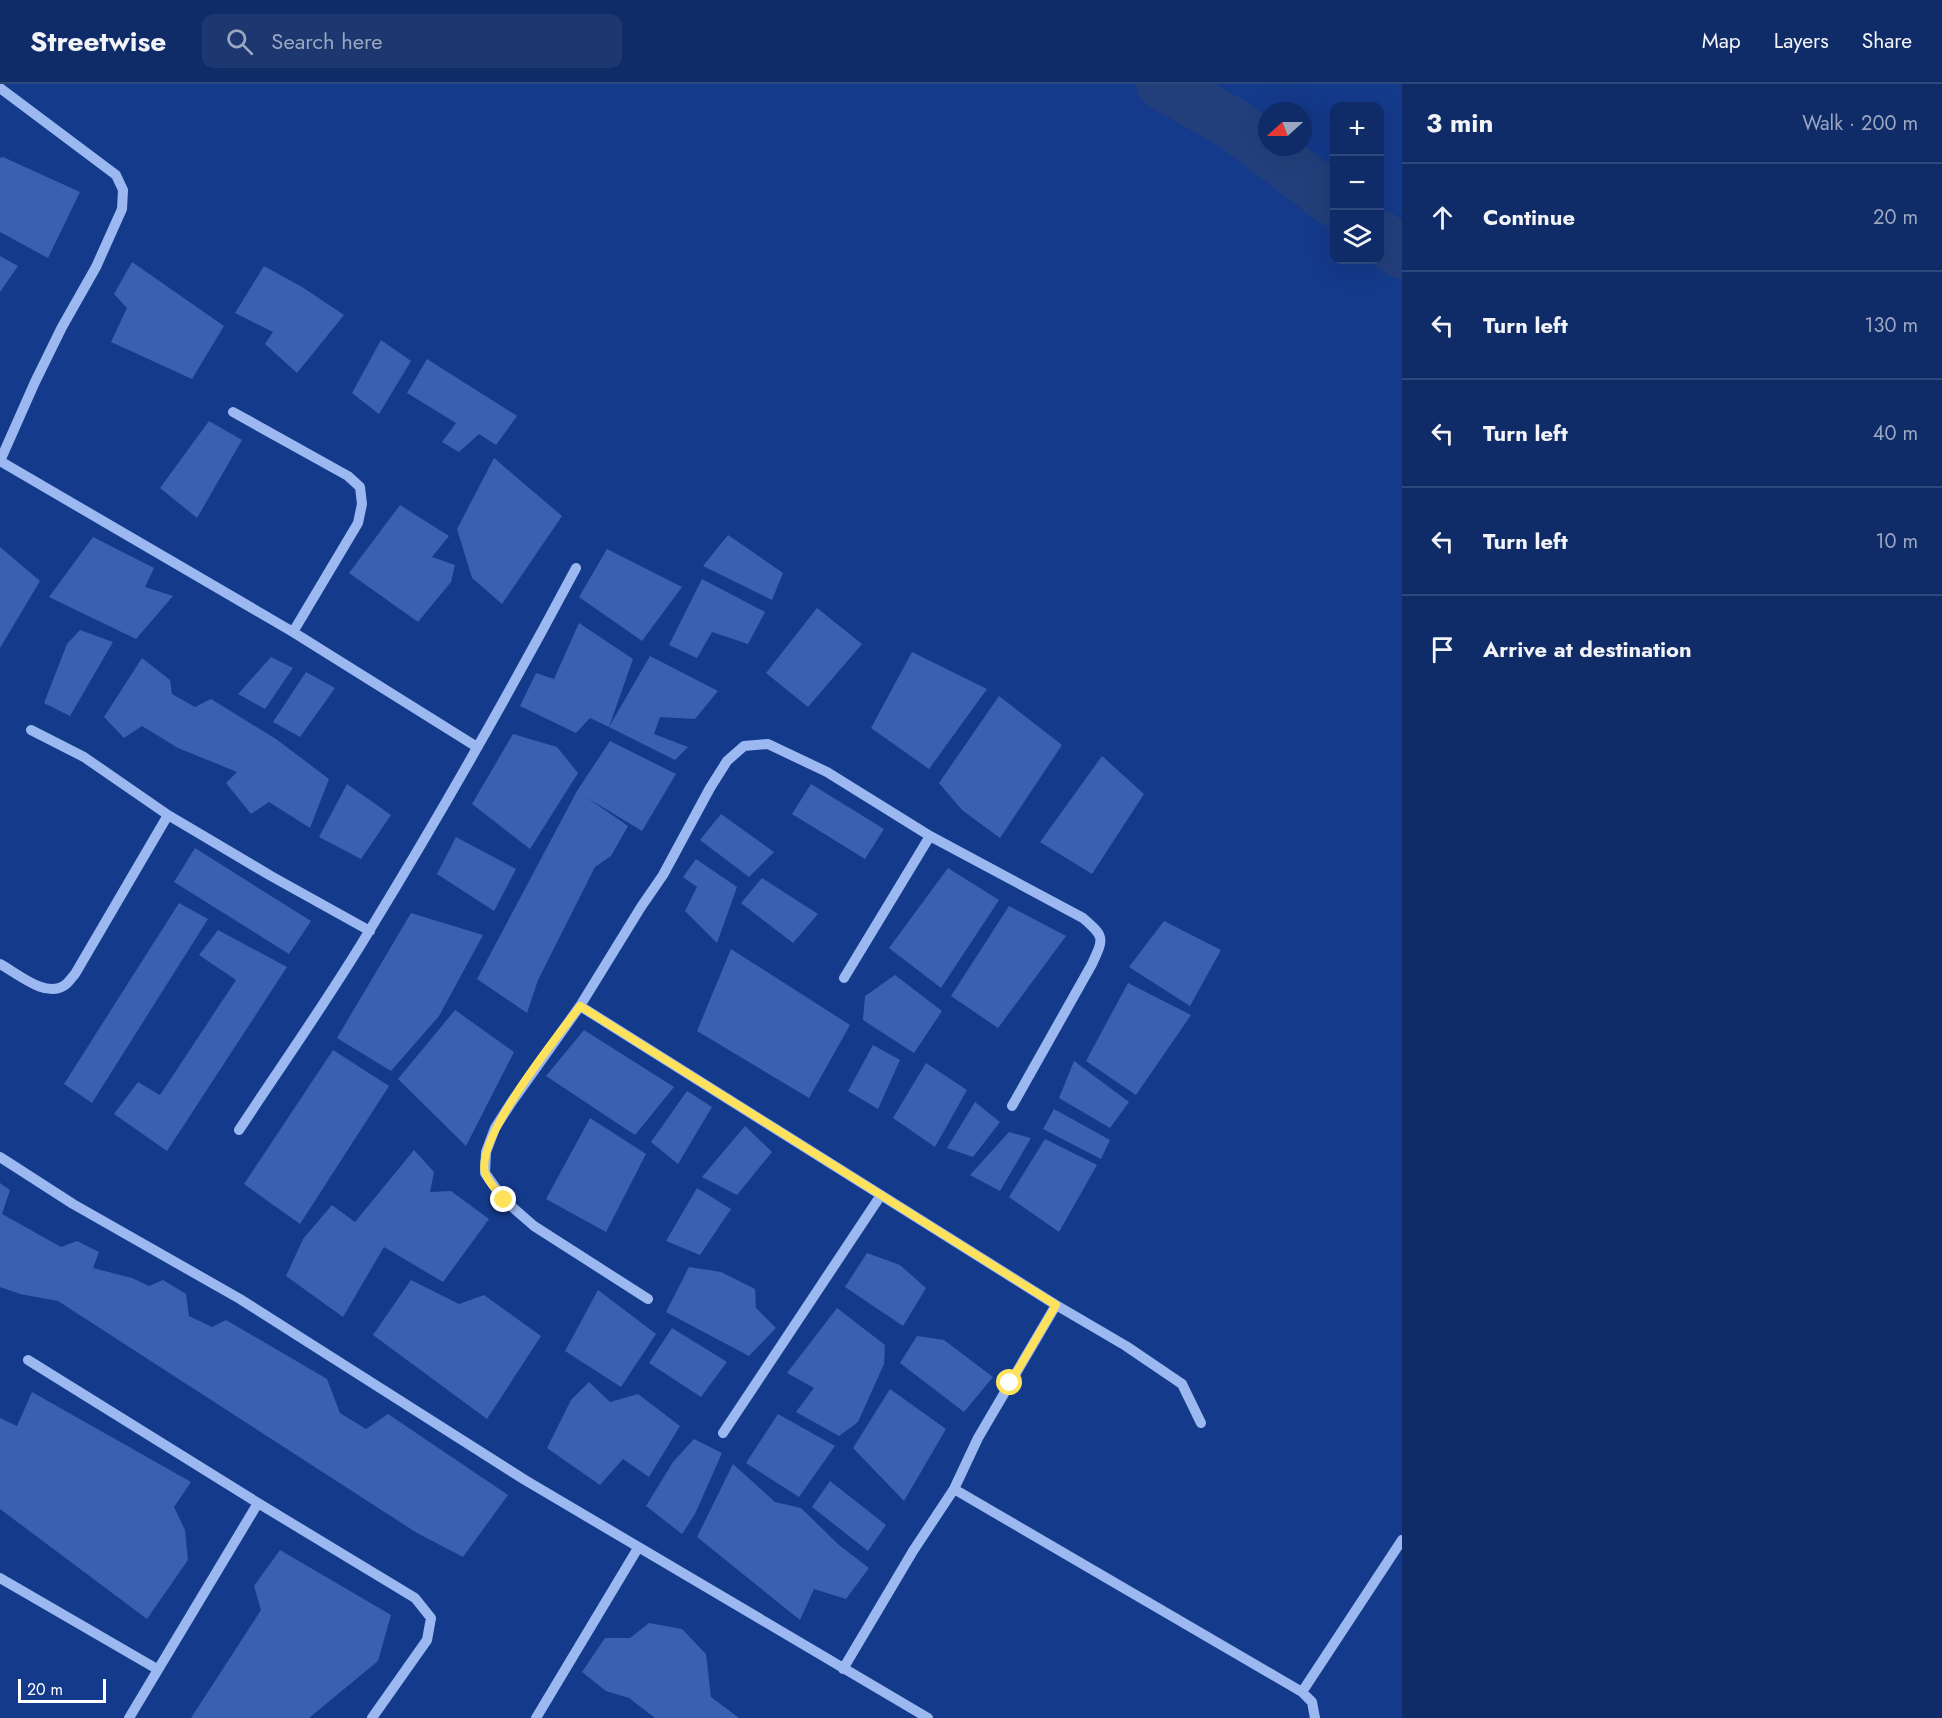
<!DOCTYPE html>
<meta charset="utf-8">
<style>
body{margin:0;font-family:Jost,sans-serif;background:#1d3871;color:#f1f3f6}
.controls{position:absolute;right:18px;top:18px;display:grid;overflow:hidden;border-radius:12px;box-shadow:0 6px 24px #0002}
.controls button{width:54px;height:54px;display:grid;place-items:center;padding:0;border:0;border-bottom:2px solid #2f487c;background:#0f2c68;color:#f1f3f6;font:30px sans-serif}
.compass{position:absolute;left:1258px;top:18px;width:54px;height:54px;border-radius:50%;background:#0f2c68;box-shadow:0 6px 24px #0002;rotate:249deg}
.scale{position:absolute;left:18px;bottom:15px;width:88px;box-sizing:border-box;padding-left:6px;border:3px solid #fff;border-top:0;font-size:16px;line-height:21px;white-space:nowrap;color:#fff;-webkit-text-stroke:4px #143a8b;paint-order:stroke}
.stop{position:absolute;width:18px;height:18px;margin:-14px;border:4px solid #ffe25b;border-radius:50%;background:#fff}
.stop.end{background:#ffe25b;border-color:#fff;box-shadow:0 2px 6px #0008}
.list{margin:0;padding:0;list-style:none}
h2{display:flex;justify-content:space-between;align-items:center;height:78px;margin:0;padding:0 24px;font-size:26px}
h2 small{font-size:20px;font-weight:400;color:#9ba7c0}
.list li{display:grid;grid-template-columns:39px 1fr auto;gap:18px;align-items:center;box-sizing:border-box;height:108px;padding:0 24px;border-top:2px solid #2f487c}
.list b{display:block;font-size:22px;white-space:nowrap}
.list em{font-size:20px;font-style:normal;color:#9ba7c0}
.icon{flex:none;width:33px;height:33px;fill:none;stroke:currentColor;stroke-width:2;stroke-linecap:round;stroke-linejoin:round}
.map{position:relative;flex:none;width:1402px;height:1634px;overflow:hidden}
header{display:flex;align-items:center;gap:36px;box-sizing:border-box;height:84px;padding:0 30px;background:#0f2c68;border-bottom:2px solid #2f487c}
header strong{font-size:28px}
nav{display:flex;gap:33px;margin-inline-start:auto;font-size:21px}
.search{width:420px;height:54px;background:#1d3871;display:flex;align-items:center;gap:15px;box-sizing:border-box;padding:0 21px;border-radius:12px;color:#9ba7c0;font-size:22px}
main{display:flex}
aside{flex:1;background:#0f2c68}
.map>svg:first-child{display:block}
.lines{fill:none;stroke-linecap:round;stroke-linejoin:round}
.river{stroke:#223f7b;stroke-width:52}
.building{fill:#3861b2}
.minor{stroke:#9cb8f0;stroke-width:10}
.route{stroke:#ffe25b;stroke-width:8}
</style>
<header>
<strong>Streetwise</strong>
<div class="search"><svg class="icon" aria-label="search" viewBox="0 0 24 24"><circle cx="10" cy="10" r="6"/><path d="M15 15l6 6"/></svg>Search here</div>
<nav><a>Map</a><a>Layers</a><a>Share</a></nav>
</header>
<main>
<div class="map">
<svg width="1402" height="1634" viewBox="0 0 1402 1634">
<rect width="100%" height="100%" fill="#143a8b"/>
<g class="lines">
<path class="river" d="M1162,0L1233,40L1334,117
M1380,152L1402,169"/>
</g>
<path class="building" d="M3,73L80,108L48,174L0,148V74Z
M0,172L18,182L0,208Z
M132,178L224,242L192,295L111,258L127,224L114,210Z
M264,182L302,203L344,231L297,289L265,260L273,248L235,229Z
M381,256L411,277L379,330L352,309Z
M427,275L517,332L496,361L479,350L459,368L442,358L456,339L407,309Z
M209,337L242,356L197,434L160,404Z
M494,374L562,432L502,520L472,494L457,445Z
M400,421L449,452L432,473L455,481L451,498L418,538L349,489Z
M728,451L783,489L772,516L703,482Z
M93,453L154,484L145,503L173,512L136,555L49,513Z
M0,463L40,497L0,564Z
M607,465L682,503L642,557L579,513Z
M702,495L765,528L748,560L712,548L697,574L669,561Z
M817,524L862,560L808,623L766,589Z
M579,539L633,575L609,643L590,634L576,649L520,622L536,589L554,595Z
M80,546L113,558L70,632L44,619L67,560Z
M912,568L987,605L929,685L871,644Z
M650,572L718,607L695,635L660,633L654,650L688,663L675,676L609,643Z
M271,573L293,584L265,625L238,610Z
M142,574L170,596L172,610L195,623L211,615L276,655L329,695L310,744L269,718L251,730L226,699L237,688L178,664L142,642L124,654L104,633Z
M306,588L335,604L300,653L273,638Z
M999,612L1062,661L1000,754L962,726L939,699Z
M513,650L557,663L578,689L530,765L472,720Z
M610,657L676,690L642,747L586,713L628,742L611,772L595,783L538,896L527,929L477,895L577,707Z
M1102,672L1144,710L1092,790L1040,758Z
M347,700L391,731L361,775L319,753Z
M811,700L884,745L865,775L792,730Z
M721,730L774,768L749,793L700,756Z
M456,753L516,785L494,827L437,790Z
M195,764L311,837L289,870L174,798Z
M696,775L737,803L717,859L685,827L697,803L683,793Z
M948,784L999,816L941,904L889,864Z
M762,794L818,830L793,859L741,819Z
M179,819L208,835L92,1019L64,1000Z
M1009,822L1066,852L998,944L951,912Z
M411,829L483,851L439,932L391,987L337,954Z
M1164,837L1221,866L1190,922L1129,883Z
M218,846L287,883L167,1067L114,1030L138,998L160,1011L236,896L199,871Z
M731,865L850,941L809,1014L697,947Z
M895,891L942,927L914,969L863,936L865,912Z
M1128,899L1191,931L1136,1011L1086,977Z
M455,926L514,968L466,1062L398,995Z
M584,946L674,1003L635,1051L546,992Z
M873,961L900,976L878,1025L848,1007Z
M333,966L389,1002L300,1140L244,1100Z
M1074,977L1129,1018L1110,1044L1059,1014Z
M926,979L967,1006L935,1063L893,1034Z
M687,1007L712,1023L678,1080L651,1058Z
M975,1018L1000,1038L973,1073L947,1064Z
M1054,1025L1110,1056L1101,1075L1043,1045Z
M590,1034L646,1070L606,1148L546,1115Z
M745,1042L772,1068L737,1111L702,1093Z
M1009,1048L1031,1054L1000,1107L970,1091Z
M1045,1055L1097,1081L1059,1148L1009,1113Z
M414,1066L434,1088L430,1108L451,1107L489,1135L443,1198L384,1163L343,1233L286,1192L303,1155L332,1121L355,1138Z
M0,1099L10,1106L2,1130L61,1163L77,1157L99,1168L93,1184L132,1194L149,1202L163,1196L186,1210L189,1232L212,1243L226,1236L327,1295L340,1329L366,1345L388,1330L508,1411L463,1473L417,1449L58,1217L20,1210L0,1203Z
M697,1104L731,1125L700,1171L666,1157Z
M867,1169L900,1181L926,1204L903,1242L845,1203Z
M689,1183L721,1188L755,1205L756,1224L776,1244L749,1272L666,1228Z
M411,1196L459,1220L484,1211L541,1252L487,1335L373,1251Z
M598,1206L656,1250L621,1303L565,1267Z
M837,1224L885,1261L884,1280L858,1338L839,1352L796,1328L814,1304L787,1289Z
M672,1244L727,1278L701,1313L649,1279Z
M917,1252L944,1256L993,1293L964,1328L900,1279Z
M589,1298L610,1318L638,1310L680,1342L649,1393L623,1375L600,1401L547,1364L571,1316Z
M890,1305L946,1345L904,1417L853,1364Z
M32,1308L191,1398L174,1423L185,1446L188,1476L147,1535L0,1425V1334L17,1342Z
M778,1330L835,1362L799,1413L746,1379Z
M694,1355L722,1369L695,1430L682,1450L646,1422L673,1378Z
M733,1380L775,1418L801,1424L839,1461L869,1484L846,1515L814,1505L800,1536L697,1453Z
M830,1397L886,1441L868,1467L812,1423Z
M280,1466L391,1531L378,1577L309,1634H191L261,1526L254,1502Z
M649,1539L682,1545L706,1570L711,1613L739,1634H655L629,1614L606,1607L582,1588L605,1554H630Z"/>
<g class="lines">
<path class="minor" d="M0,4L116,91L123,106L122,125L96,183L62,243L35,298L0,377
M233,328L348,392L360,403L362,420L358,439L293,548
M0,377L293,548L477,663
M31,646L84,673L168,731L271,792L370,847
M0,880C17,889 46,915 65,901C69,898 72,893 75,890L168,731
M844,894L930,752
M580,922L641,823L663,791L710,704L727,677L744,662L768,660L827,688L930,752L1083,834C1105,853 1104,854 1092,880L1012,1022
M239,1046C283,979 330,913 371,844C443,726 511,606 576,484
M0,1073L73,1120L240,1215L525,1396L928,1634
M648,1215L534,1142L504,1116L485,1089L486,1068L495,1044L511,1019L580,922L1056,1221L1126,1262L1182,1300L1201,1339
M28,1276L258,1419L415,1514L431,1534L427,1556L372,1634
M723,1349L881,1111
M954,1405L1302,1608L1312,1618L1315,1634
M0,1494L157,1585
M843,1585L913,1467L954,1405L978,1354L1056,1221
M1302,1608L1402,1456
M129,1634L258,1419
M536,1634L638,1464"/>
</g>
<g class="lines">
<path class="route" d="M504,1116C498,1108 488,1098 485,1089C475,1053 558,952 580,922L1056,1221L1010,1299"/>
</g>
</svg>
<div class="controls">
<button>+</button>
<button>−</button>
<button><svg class="icon" aria-label="layers" viewBox="0 0 24 24"><path d="M12 4l9 5-9 5-9-5zM3 14l9 5 9-5"/></svg></button>
</div>
<svg class="compass" viewBox="-18 -18 36 36"><path d="M0-13l5 13h-10z" fill="#e53935"/><path d="M0 13l5-13h-10z" fill="#9ba7c0"/></svg>
<div class="scale">20 m</div>
<div class="stop" style="left:1010px;top:1299px"></div>
<div class="stop end" style="left:504px;top:1116px"></div>
</div>
<aside>
<h2>3 min<small>Walk · 200 m</small></h2>
<ul class="list">
<li><svg class="icon" aria-label="ahead" viewBox="0 0 24 24"><path d="M12 20V5M6 11l6-6 6 6"/></svg><div><b>Continue</b></div><em>20 m</em></li>
<li><svg class="icon" aria-label="left" viewBox="0 0 24 24"><path d="M17 20v-9H6M10 6l-5 5 5 5"/></svg><div><b>Turn left</b></div><em>130 m</em></li>
<li><svg class="icon" aria-label="left" viewBox="0 0 24 24"><path d="M17 20v-9H6M10 6l-5 5 5 5"/></svg><div><b>Turn left</b></div><em>40 m</em></li>
<li><svg class="icon" aria-label="left" viewBox="0 0 24 24"><path d="M17 20v-9H6M10 6l-5 5 5 5"/></svg><div><b>Turn left</b></div><em>10 m</em></li>
<li><svg class="icon" aria-label="arrive" viewBox="0 0 24 24"><path d="M6 21V4h12l-3 4 3 4H6"/></svg><div><b>Arrive at destination</b></div></li>
</ul>
</aside>
</main>
